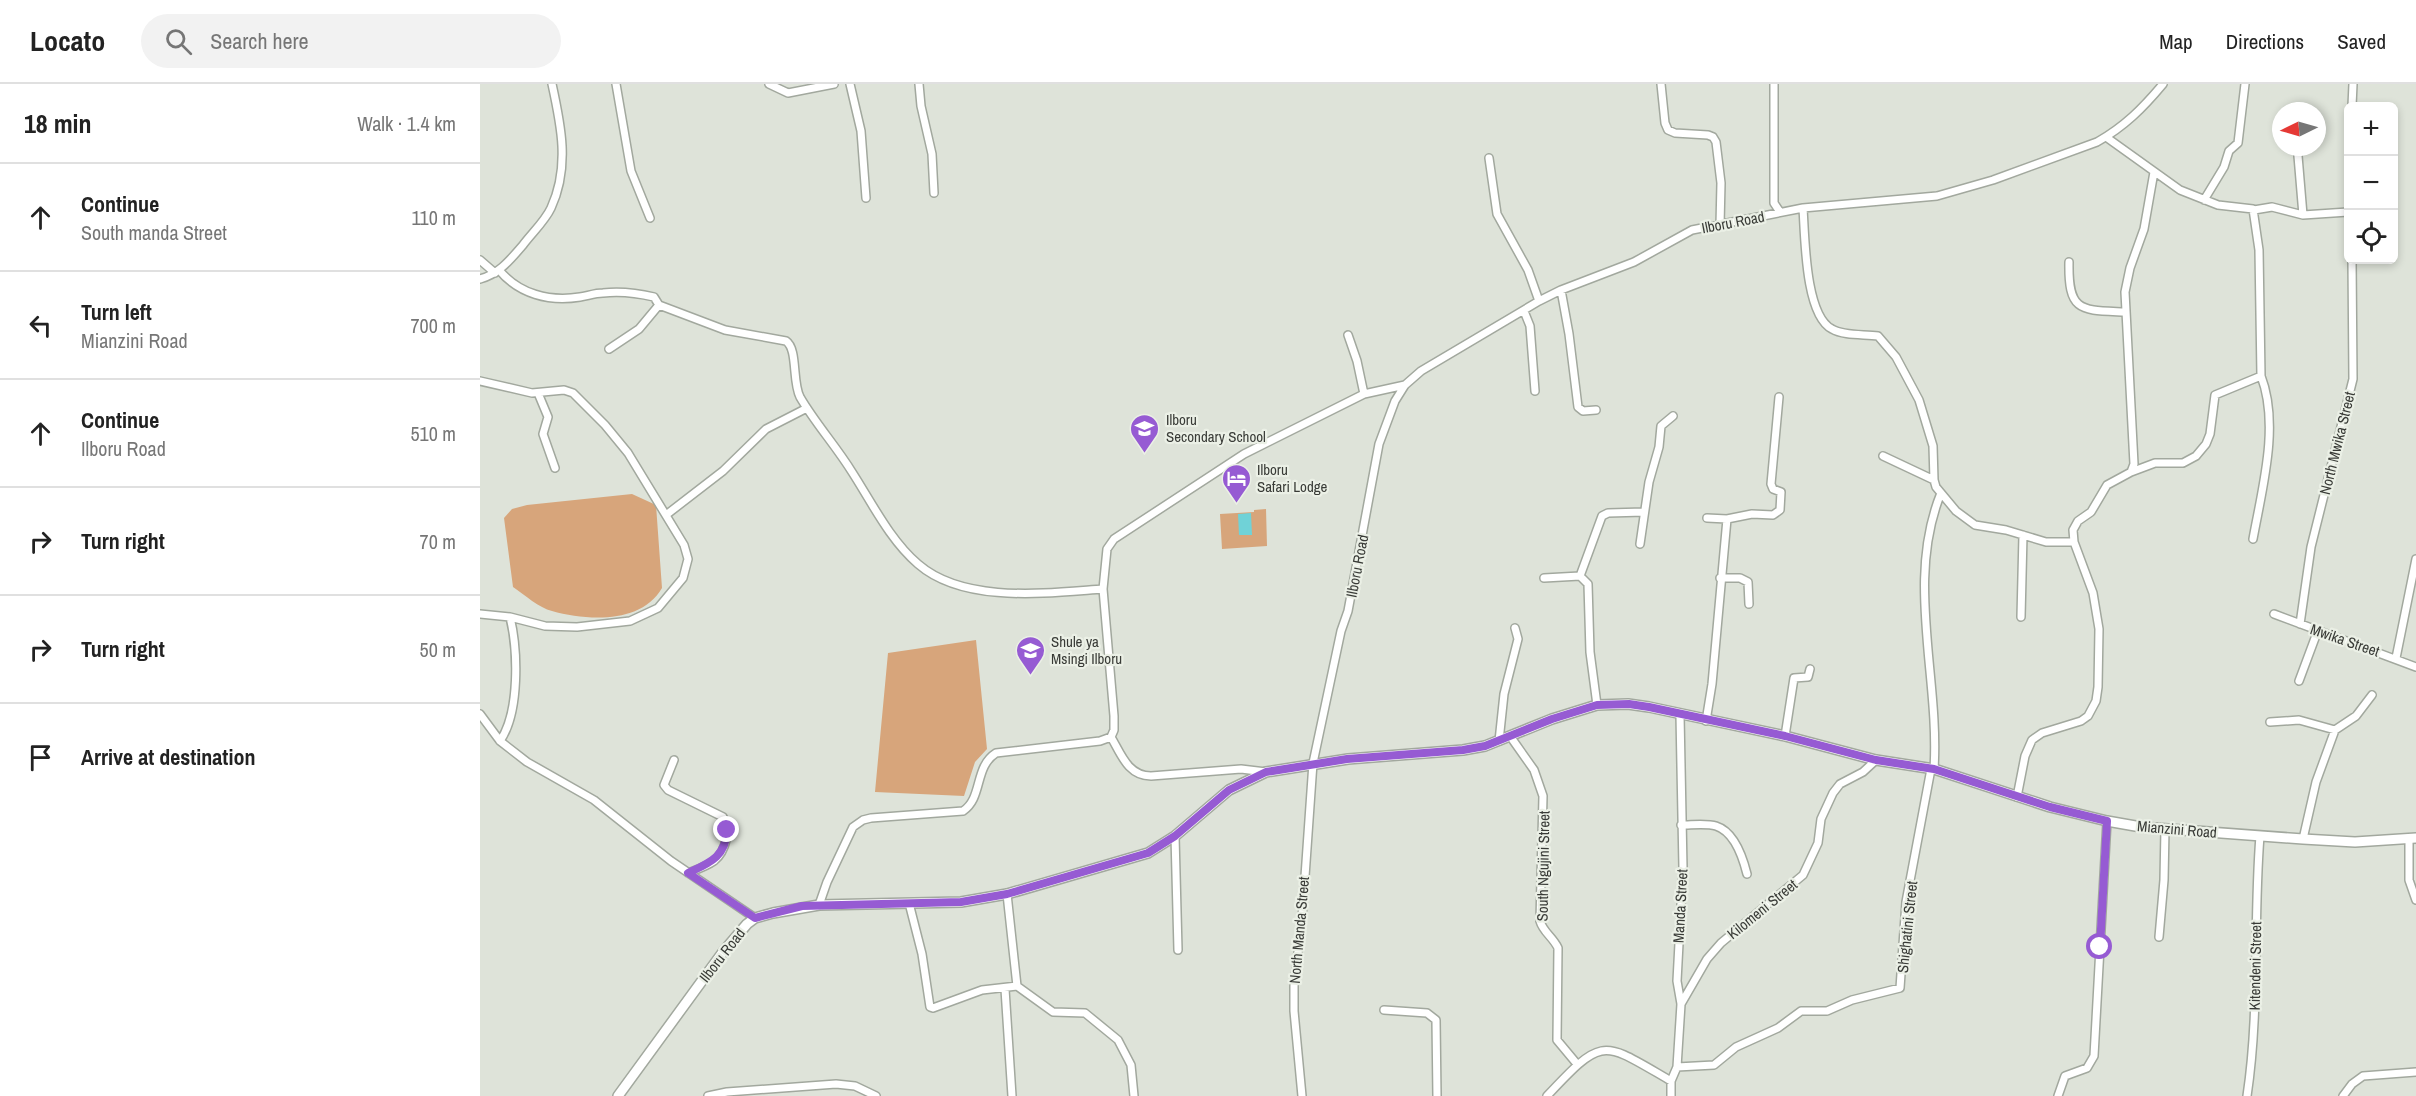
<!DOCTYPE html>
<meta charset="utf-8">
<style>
body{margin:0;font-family:"Archivo Narrow",sans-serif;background:#f2f2f2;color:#222}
.controls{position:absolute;right:18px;top:18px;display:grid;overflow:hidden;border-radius:9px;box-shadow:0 3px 9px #0003}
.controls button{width:54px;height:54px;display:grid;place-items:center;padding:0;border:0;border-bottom:2px solid #e0e0e0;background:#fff;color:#222;font:30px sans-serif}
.compass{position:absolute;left:1792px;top:18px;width:54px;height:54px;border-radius:50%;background:#fff;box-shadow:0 3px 9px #0003;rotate:265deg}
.stop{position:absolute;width:18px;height:18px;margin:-14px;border:4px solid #965bd3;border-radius:50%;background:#fff}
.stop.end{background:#965bd3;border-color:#fff;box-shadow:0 2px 6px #0008}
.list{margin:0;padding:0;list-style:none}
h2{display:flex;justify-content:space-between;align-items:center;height:78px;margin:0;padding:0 24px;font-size:26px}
h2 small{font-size:20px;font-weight:400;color:#767676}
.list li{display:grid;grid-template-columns:39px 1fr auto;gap:18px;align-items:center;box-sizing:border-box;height:108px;padding:0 24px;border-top:2px solid #e0e0e0}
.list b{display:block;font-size:22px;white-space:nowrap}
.list p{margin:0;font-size:20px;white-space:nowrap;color:#767676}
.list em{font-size:20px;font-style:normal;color:#767676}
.icon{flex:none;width:33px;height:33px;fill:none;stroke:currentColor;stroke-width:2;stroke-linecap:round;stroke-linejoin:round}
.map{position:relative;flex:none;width:1936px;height:1012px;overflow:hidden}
header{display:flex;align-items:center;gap:36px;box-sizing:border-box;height:84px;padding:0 30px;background:#fff;border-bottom:2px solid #e0e0e0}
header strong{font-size:28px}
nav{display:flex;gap:33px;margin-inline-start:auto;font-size:21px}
.search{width:420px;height:54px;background:#f2f2f2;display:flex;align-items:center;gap:15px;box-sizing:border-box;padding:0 21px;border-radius:33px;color:#767676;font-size:22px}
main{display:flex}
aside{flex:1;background:#fff}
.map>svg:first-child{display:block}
.green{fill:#d7a57b}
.water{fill:#70d2d7}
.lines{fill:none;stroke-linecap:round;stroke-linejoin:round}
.street-casing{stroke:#a2a89e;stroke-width:10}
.secondary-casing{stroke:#a2a89e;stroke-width:12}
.street{stroke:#fff;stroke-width:7}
.secondary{stroke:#fff;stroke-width:9}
.route{stroke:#965bd3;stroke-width:8}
.labels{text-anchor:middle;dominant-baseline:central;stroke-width:4.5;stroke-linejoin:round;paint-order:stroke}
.street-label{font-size:15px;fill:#393b37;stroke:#ebf0e6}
.poi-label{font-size:15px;fill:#393b37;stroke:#ebf0e6;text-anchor:start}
</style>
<header>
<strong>Locato</strong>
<div class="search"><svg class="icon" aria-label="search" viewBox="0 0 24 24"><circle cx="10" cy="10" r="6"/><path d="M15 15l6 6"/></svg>Search here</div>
<nav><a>Map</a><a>Directions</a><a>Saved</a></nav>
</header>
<main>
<aside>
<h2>18 min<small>Walk · 1.4 km</small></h2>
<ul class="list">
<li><svg class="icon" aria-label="ahead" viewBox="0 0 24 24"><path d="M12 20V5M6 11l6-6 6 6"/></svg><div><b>Continue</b><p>South manda Street</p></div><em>110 m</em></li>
<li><svg class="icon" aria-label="left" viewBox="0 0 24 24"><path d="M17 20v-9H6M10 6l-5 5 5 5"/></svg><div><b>Turn left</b><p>Mianzini Road</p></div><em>700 m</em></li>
<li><svg class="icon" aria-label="ahead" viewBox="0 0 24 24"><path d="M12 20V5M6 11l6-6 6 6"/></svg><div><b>Continue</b><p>Ilboru Road</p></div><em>510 m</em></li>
<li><svg class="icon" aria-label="right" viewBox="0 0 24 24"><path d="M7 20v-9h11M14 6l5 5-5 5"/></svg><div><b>Turn right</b></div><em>70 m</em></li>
<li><svg class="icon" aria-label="right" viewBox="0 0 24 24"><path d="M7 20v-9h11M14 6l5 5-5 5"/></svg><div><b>Turn right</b></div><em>50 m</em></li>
<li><svg class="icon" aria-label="arrive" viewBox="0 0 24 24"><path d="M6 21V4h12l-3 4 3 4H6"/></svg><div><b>Arrive at destination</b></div></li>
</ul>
</aside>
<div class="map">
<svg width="1936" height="1012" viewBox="0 0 1936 1012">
<rect width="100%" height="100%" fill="#dee3d9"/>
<path class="green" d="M152,410L176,421L182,504C161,540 108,537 72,527C59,524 45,511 33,503L24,434L32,425L47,421Z
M786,425L787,462L742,465L740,430L774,428V426Z
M496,556L507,665L495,678L484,712L395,708L408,569Z"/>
<path class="water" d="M771,429L772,451H759L758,430Z"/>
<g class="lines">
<defs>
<path id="street" d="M136,0L151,87L170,134
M289,0L308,9L354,0
M370,0L381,47L386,114
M439,0L441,22L452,70L454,109
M1181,0L1185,39L1188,46L1195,49L1228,51L1233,53L1236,58L1241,99L1240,141
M1294,0V119L1300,128
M1872,22L1873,0
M1626,53L1700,106L1738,121L1773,125L1779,166L1781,292L1735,311L1730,350L1726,360L1716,372L1703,379H1675L1651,388
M1818,72L1823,131
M1009,74L1017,130L1048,186L1059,217
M1724,116L1744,83L1749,67L1758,59L1765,0
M1323,124C1325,153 1325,231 1352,245C1364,252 1384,250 1398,252L1416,273L1439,316L1453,362L1454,396L1456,403L1476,427L1495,441L1526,446L1566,458H1594
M1774,126L1792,123L1823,131L1868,128
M0,176L15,189
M1589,178C1588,229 1601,226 1645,228
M19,186C39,210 69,218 100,213C107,212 115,209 123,209C140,207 157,209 174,213L179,221L245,246L306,257C318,265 312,298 320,313C335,339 356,362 372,388C392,419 410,456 438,480C484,520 567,509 623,505
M0,195C19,190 30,176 43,161C52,149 65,137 71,124C90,83 81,41 72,0
M1081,206L1089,250L1098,323L1103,327L1116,326
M1044,227L1050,242L1055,307
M868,251L877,277L884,310
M129,265L159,245L179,221
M0,297L52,309L84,306L93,309L125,341L148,369L204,461L208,475L203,494L178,524L150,537L97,543L65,542L30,533L0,530
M58,309L68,333L63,350L75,384
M1403,372L1454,396
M186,431L243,387L286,345L327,324
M1227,434L1247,435L1272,430L1293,431L1300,426L1301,408L1293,405L1291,400L1299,313
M1773,455C1782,405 1800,341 1781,292
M1160,460L1169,398L1179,363L1181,342L1193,332
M1100,492L1122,432L1128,429L1164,428
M1064,494L1100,492L1108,500L1110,568L1117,621
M1240,494H1260L1268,498L1269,520
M1794,530L1936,583
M1541,533L1543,451
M1820,540L1831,463L1873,295L1872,176
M1916,574L1936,475
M1819,597L1838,546
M0,630L20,657L47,678L114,716L191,777L275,834
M1226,637L1232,600L1247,435
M1790,638L1819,636L1855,646
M1030,652L1054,686L1063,712L1060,837C1063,848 1073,853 1078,864L1077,956L1097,980
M1305,652L1314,594L1328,593L1330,585
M631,653C641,670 648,692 671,692L761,685L786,688
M20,657C40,628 38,566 30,533
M1019,657L1024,610L1038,555L1035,544
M194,676L184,701L188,706L243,733C251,746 246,767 234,777C227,782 216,786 208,789
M1454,685C1460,594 1425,497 1461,409
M1537,713L1545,672L1552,656L1562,649L1601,637L1608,632L1616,617L1618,603L1619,545L1613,509L1594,458L1593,446L1598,437L1611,428L1627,401L1651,388L1654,380L1645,208L1650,184L1664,145L1674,88
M1201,741C1212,741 1227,739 1236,742C1255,748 1263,774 1267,790
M695,752L698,866
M1823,755L1836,698L1855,646L1876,632L1892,611
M1929,755V796L1936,816
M527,810L537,902L573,928L605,929L638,956L651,981L654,1012
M429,819L442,870L450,923L453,924L502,906L537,902
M339,821L347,798L373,743L383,736L391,734L483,727C503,714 494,683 516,669L620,657L631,653L634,646V632L623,505L627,465L634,455L764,370L884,310L925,301
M1679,853L1684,796L1685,745
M525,905L532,1012
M1201,920L1227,875L1241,859L1323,791L1338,759L1341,735L1353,709L1360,700L1383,688L1396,676
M904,926L947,929L956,936L957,1012
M1197,983L1234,981L1256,963L1298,944L1321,927H1347L1372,916L1420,904L1426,818L1451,685
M228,1012L247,1008L356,1000L375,1002L396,1012
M822,1012L814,927V902L822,835L833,679L861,547L868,527L899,360L915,317L925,301L941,287L1059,217L1081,206L1154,178L1212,146L1323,124L1457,112L1513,96L1617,58C1644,43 1663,24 1683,0
M1067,1012C1124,951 1122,957 1191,997
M1191,1012V997L1197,983L1201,920L1197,897L1203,784L1200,631
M1578,1012L1585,992L1607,984L1614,972L1627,737
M1767,1012C1780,926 1773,839 1780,752
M1863,1012L1872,1000L1883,992L1936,988"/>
<path id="secondary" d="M138,1012L243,868L267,840L275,834L293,829L339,821L481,818L527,810L668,769L695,752L749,706L786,688L868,675L983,666L1005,662L1072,635L1117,621L1148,620L1169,623L1305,652L1396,676L1454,685L1570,723L1627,737L1661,743L1823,755L1875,758L1936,754"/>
</defs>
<use href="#street" class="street-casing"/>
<use href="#secondary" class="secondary-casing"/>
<use href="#street" class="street"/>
<use href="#secondary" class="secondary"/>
</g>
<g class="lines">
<path class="route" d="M247,746C246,773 229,779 208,789L275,834L322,822L481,818L527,810L668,769L695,752L749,706L786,688L867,675L983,666L1005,662L1072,635L1117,621L1149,620L1169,623L1305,652L1396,676L1454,685L1570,723L1627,737L1620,863"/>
</g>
<defs>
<symbol id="school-pin" viewBox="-11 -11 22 30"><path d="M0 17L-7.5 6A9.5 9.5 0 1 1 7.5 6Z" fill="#965bd3" stroke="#ebf0e6"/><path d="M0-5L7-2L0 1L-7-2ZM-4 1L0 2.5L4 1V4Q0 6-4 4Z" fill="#fff"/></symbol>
<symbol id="hotel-pin" viewBox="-11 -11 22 30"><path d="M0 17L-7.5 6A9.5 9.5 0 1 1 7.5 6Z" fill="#965bd3" stroke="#ebf0e6"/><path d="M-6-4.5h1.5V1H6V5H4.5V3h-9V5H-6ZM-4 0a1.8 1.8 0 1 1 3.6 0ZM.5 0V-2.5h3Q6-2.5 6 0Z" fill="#fff"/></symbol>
</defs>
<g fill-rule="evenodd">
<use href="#school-pin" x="648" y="328" width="33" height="45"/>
<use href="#hotel-pin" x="740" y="378" width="33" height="45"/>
<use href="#school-pin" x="534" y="550" width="33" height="45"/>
</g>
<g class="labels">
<g class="street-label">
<text transform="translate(1253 138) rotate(-11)">Ilboru Road</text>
<text transform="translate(1857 359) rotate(-76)">North Mwika Street</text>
<text transform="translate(877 482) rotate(-79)">Ilboru Road</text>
<text transform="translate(1865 556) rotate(19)">Mwika Street</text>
<text transform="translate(1697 745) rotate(5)">Mianzini Road</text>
<text transform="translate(1063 782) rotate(-89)">South Ngujini Street</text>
<text transform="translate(1200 822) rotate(-87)">Manda Street</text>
<text transform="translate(1282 825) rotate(-39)">Kilomeni Street</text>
<text transform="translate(1427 843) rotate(-84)">Shighatini Street</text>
<text transform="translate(819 846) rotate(-85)">North Manda Street</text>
<text transform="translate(242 871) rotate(-52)">Ilboru Road</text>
<text transform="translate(1775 882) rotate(-89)">Kitendeni Street</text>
</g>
<g class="poi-label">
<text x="686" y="335">Ilboru<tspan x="686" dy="17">Secondary School</tspan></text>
<text x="777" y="385">Ilboru<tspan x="777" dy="17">Safari Lodge</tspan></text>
<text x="571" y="557">Shule ya<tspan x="571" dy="17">Msingi Ilboru</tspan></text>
</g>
</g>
</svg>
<div class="controls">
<button>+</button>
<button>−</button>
<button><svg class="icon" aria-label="locate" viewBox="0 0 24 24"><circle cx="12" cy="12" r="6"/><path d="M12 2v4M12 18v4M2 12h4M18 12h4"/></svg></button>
</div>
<svg class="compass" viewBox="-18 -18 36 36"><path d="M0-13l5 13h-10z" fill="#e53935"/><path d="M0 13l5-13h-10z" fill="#767676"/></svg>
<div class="stop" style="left:1620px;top:863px"></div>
<div class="stop end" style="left:247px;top:746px"></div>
</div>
</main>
